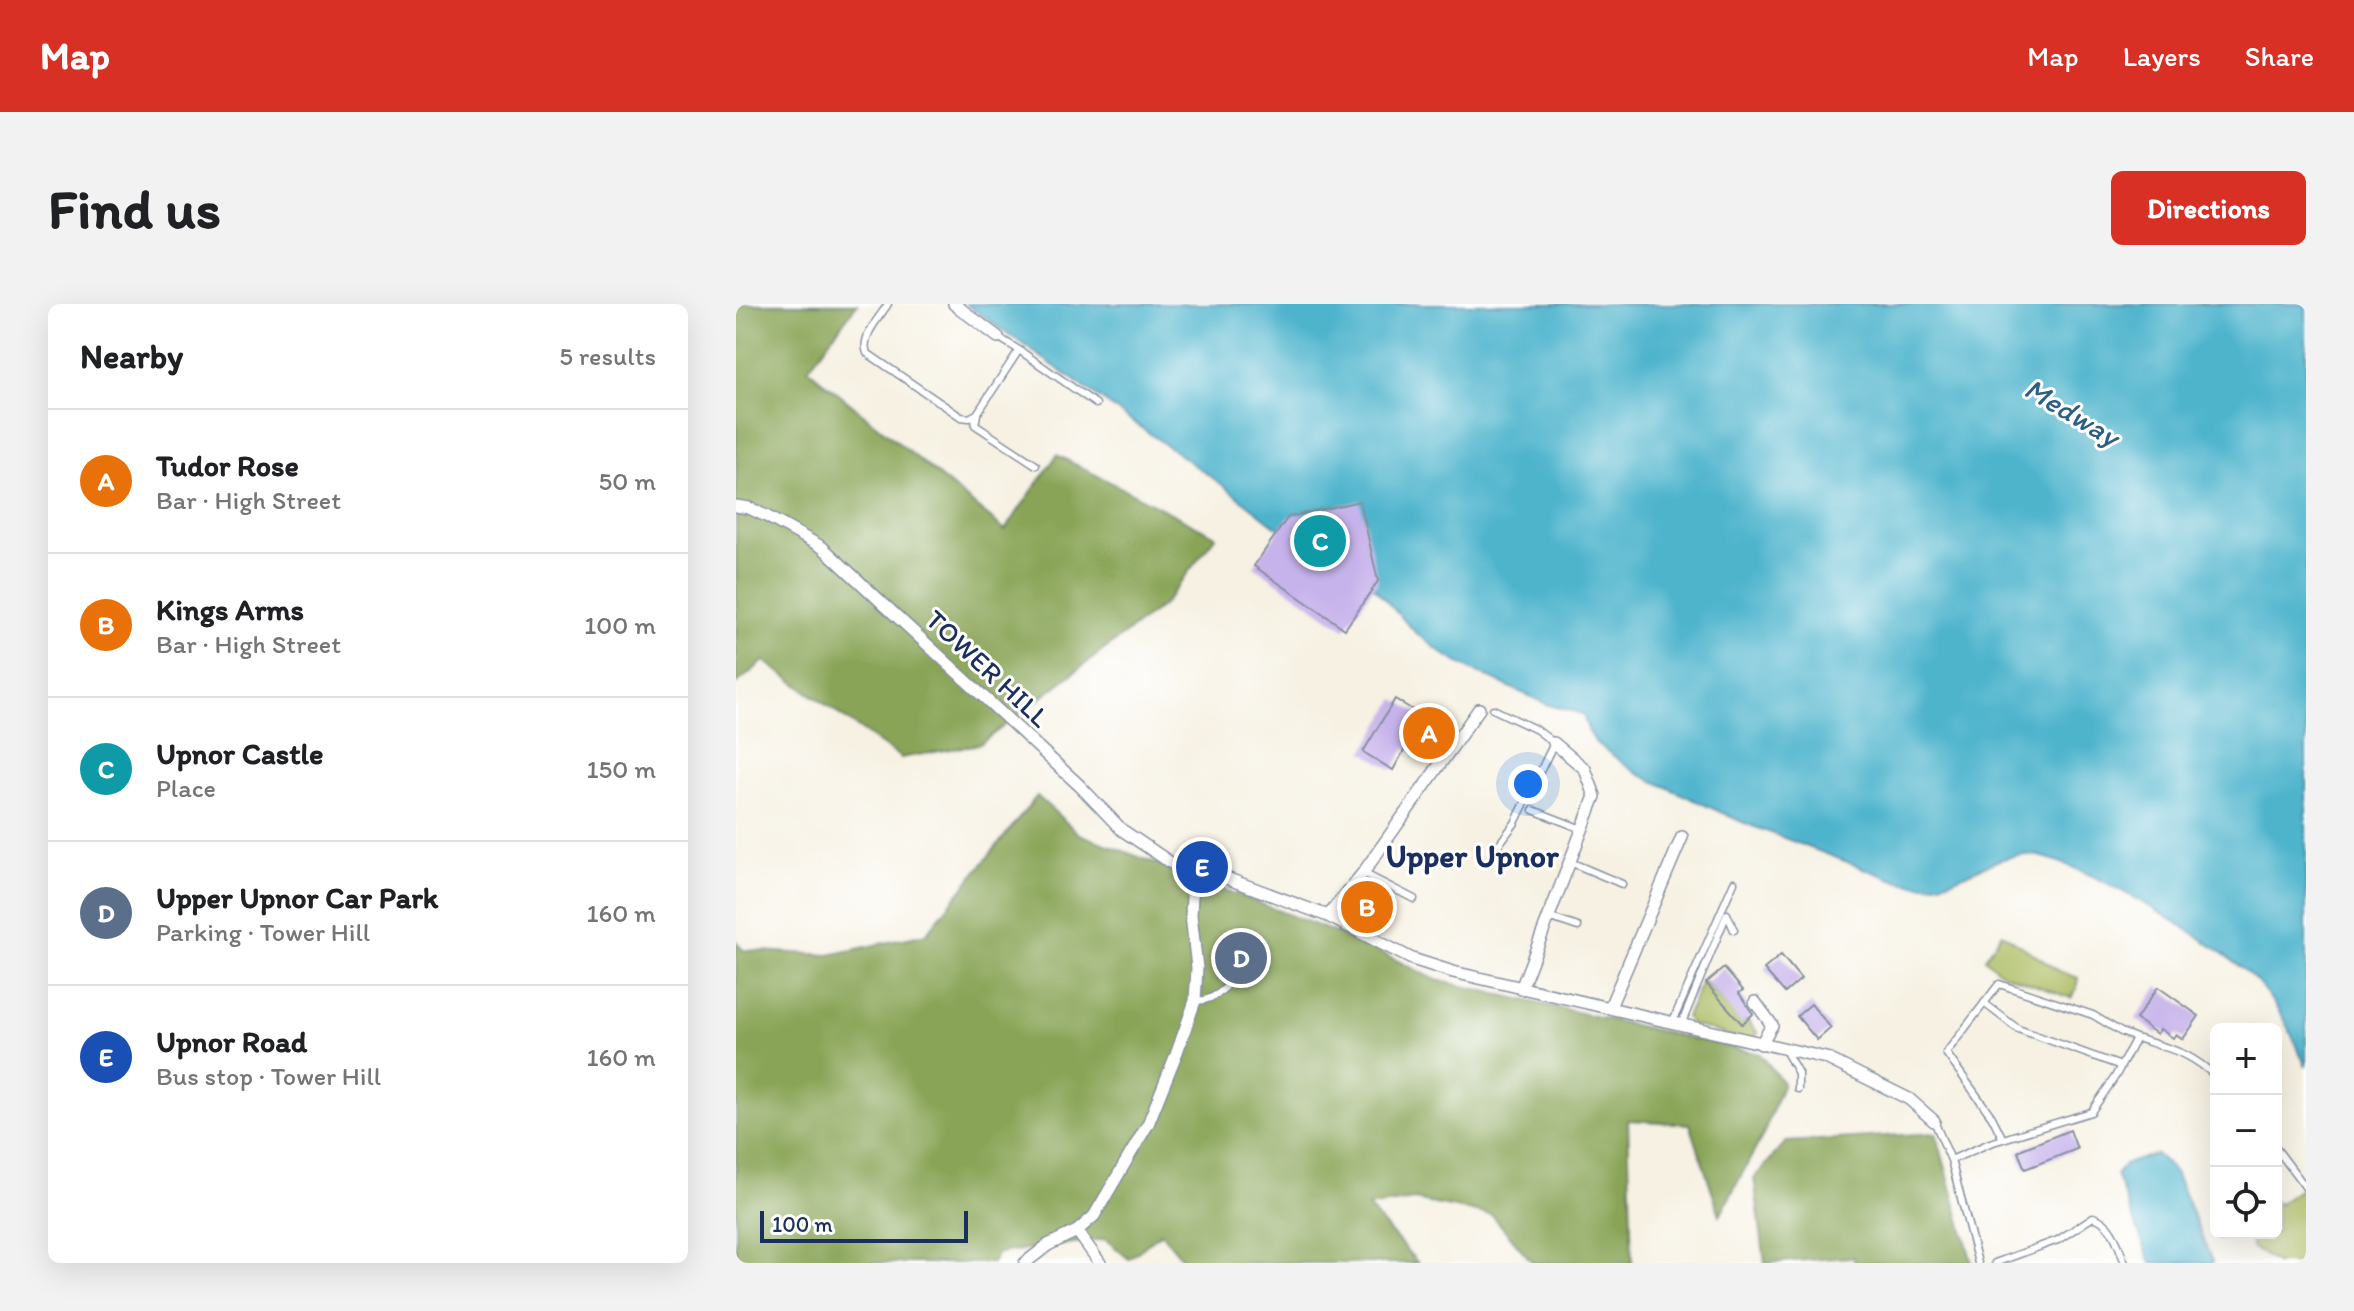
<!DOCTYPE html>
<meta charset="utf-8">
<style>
body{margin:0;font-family:Itim,sans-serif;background:#f2f2f2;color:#202124}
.controls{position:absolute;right:24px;bottom:24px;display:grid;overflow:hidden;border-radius:12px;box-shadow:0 8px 32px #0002}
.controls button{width:72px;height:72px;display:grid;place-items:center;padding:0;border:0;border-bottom:2px solid #e0e0e0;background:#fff;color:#202124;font:40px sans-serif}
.scale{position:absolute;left:24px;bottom:20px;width:208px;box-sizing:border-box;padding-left:8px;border:4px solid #1b2f5e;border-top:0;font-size:22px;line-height:28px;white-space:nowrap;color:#1b2f5e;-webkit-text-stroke:6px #fff;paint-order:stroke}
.you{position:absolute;left:792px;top:480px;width:28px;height:28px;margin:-20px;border:6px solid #fff;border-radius:50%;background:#1a73e8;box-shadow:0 0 0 12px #1a73e833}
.badge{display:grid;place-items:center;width:52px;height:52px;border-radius:50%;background:#d93025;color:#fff;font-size:26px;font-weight:700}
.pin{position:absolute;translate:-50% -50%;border:4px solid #fff;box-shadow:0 2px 8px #0006}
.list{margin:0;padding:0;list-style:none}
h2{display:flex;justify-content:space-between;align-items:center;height:104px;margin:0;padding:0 32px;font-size:34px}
h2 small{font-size:26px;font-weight:400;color:#757577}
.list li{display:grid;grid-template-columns:52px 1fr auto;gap:24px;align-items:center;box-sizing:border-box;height:144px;padding:0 32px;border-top:2px solid #e0e0e0}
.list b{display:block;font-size:30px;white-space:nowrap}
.list p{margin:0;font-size:26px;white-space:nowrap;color:#757577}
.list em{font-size:26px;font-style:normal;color:#757577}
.icon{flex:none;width:44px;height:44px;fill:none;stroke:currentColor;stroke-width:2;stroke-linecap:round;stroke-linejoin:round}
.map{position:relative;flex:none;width:1570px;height:959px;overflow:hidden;border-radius:12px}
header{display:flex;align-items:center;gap:48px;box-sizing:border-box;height:112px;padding:0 40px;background:#d93025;color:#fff}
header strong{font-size:38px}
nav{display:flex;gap:44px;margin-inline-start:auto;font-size:28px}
.intro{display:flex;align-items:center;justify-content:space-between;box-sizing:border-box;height:192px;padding:0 48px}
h1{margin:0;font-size:56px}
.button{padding:20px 36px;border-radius:12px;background:#d93025;color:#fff;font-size:28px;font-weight:700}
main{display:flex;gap:48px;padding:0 48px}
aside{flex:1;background:#fff;border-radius:12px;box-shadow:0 8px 32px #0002}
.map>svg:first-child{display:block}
.green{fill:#acbc60;stroke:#64765f;stroke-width:2}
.forest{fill:#89a456;stroke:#526a5a;stroke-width:2}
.water{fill:#4eb4cc;stroke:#347295;stroke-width:2}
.building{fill:#c7b3eb}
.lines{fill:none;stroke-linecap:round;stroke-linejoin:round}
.service-casing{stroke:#8890a0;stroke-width:9}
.minor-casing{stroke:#8890a0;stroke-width:14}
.service{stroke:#fff;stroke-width:6}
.minor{stroke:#fff;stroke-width:11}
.labels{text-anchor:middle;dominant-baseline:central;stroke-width:6;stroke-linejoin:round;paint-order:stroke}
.street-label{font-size:28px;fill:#1b2f5e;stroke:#fff}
.water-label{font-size:30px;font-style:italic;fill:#2d5e84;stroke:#fff}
.quarter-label{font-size:32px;font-weight:bold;fill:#1b2f5e;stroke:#fff}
</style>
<header>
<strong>Map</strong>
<nav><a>Map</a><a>Layers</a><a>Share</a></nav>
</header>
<div class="intro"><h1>Find us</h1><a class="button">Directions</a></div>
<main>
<aside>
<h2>Nearby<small>5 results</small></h2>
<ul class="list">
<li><span class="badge" style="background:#e8710a">A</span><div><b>Tudor Rose</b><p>Bar · High Street</p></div><em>50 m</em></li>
<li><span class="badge" style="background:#e8710a">B</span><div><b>Kings Arms</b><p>Bar · High Street</p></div><em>100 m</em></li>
<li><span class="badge" style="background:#0f9aa8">C</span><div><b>Upnor Castle</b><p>Place</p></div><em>150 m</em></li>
<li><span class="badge" style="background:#5c6f8a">D</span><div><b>Upper Upnor Car Park</b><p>Parking · Tower Hill</p></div><em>160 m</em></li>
<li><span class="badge" style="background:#1a4fb4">E</span><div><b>Upnor Road</b><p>Bus stop · Tower Hill</p></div><em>160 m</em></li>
</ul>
</aside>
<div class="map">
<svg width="1570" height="959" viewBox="0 0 1570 959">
<rect width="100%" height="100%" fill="#fff"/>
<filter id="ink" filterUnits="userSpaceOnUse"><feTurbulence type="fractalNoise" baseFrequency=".0125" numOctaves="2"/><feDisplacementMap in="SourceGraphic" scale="16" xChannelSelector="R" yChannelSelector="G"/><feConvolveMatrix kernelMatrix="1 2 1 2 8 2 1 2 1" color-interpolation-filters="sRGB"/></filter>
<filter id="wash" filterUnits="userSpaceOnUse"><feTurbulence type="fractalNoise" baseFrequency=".006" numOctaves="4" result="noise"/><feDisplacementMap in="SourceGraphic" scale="32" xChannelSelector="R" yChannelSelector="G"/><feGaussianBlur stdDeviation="1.8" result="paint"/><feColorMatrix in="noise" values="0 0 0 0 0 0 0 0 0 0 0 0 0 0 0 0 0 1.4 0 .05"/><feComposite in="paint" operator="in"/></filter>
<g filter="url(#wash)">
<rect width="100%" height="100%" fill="#f6f1e2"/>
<path class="green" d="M1266,629L1323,667L1342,674L1340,685L1335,694L1265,669L1249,654Z
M966,678L970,679L1007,719L1011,716L1022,729L1016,738L956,721L950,713Z
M1564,885L1570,892V959H1540L1515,943L1516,929H1540V898L1543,900Z"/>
<path class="forest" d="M0,0H121L72,65L269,226L321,151L480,232L427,301L244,440L165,454L28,357L0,380Z
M301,492L343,530L624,638L700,676L1024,750L1047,779L1028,829L984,911L954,820L892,816L896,959H797L756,911L678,896L632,903L682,959H450L425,929L393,955L369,935L262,949L256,959H0V637L7,646L93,651L190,630Z
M1200,829L1236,959H1119L1117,953L1029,959L1018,874L1050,838Z"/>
<path class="water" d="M230,0H1570V763C1557,733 1544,703 1521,678C1488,643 1340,552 1293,551C1255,550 1225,581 1188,581C1180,581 1171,579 1164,578L1006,518L902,470L860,439L852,426L847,410L813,401L734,365L707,350L678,327L628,273L538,221L488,182Z
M1420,850L1439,868L1477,959H1415L1380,871L1389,860Z"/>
<g id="blocks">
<path class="building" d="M624,197L642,277L609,325L518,262L552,213Z
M659,395L706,424L702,432L706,441L703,446L692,450L689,454L670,443L657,466L627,448Z
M631,578L651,588L634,623L614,609L619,599L616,596Z
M1045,651L1065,675L1049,689L1028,665Z
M988,664L1007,686L1003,689L1017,710L1006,720L970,679Z
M1422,683L1463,712L1447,735L1440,730L1437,734L1424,725L1421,730L1400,715Z
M1075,700L1095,724L1081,736L1061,712Z
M1334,826L1341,845L1289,865L1282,848L1286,845Z"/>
</g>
</g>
<g filter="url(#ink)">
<use href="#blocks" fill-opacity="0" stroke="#8890a0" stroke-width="2"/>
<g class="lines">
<defs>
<path id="service" d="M152,0C144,13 124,33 131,49L225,113L233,114L241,110L283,46L262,33
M283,46L360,100
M241,110L239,121L300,161
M757,405L801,426L818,439L779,519L764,539
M797,506L846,525
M834,558L886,580
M627,569L678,595
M812,613L842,623
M459,697C488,698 505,663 521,642
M1248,699L1282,725L1385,762
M936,719L998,578
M945,721L991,610L998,626
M1049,746L1062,769V785
M1198,817L1215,856L1242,959
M1267,835L1256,813L1210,749L1263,680L1357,711L1385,728L1400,734
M1540,844L1570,884
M1215,856L1254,839L1355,808L1379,773L1400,734C1434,745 1453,747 1480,773
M1259,959L1322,936L1357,913C1377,918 1382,942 1389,959"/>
<path id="minor" d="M218,0L262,33
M0,202L13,204L30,212L86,243L344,482L386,526L462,577
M592,612L627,569L743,405
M785,685L859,492L849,465L818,439
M1019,698L1036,721L1025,740
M874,703L946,533
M341,927L364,959
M289,959L312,941L341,927L358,912L412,820L441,748L459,697L461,664L455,611L456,592L462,577L470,572L490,574L592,612L676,655L717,668L1090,754L1173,795L1198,817"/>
</defs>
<use href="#service" class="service-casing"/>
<use href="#minor" class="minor-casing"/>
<use href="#service" class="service"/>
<use href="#minor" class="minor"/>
</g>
</g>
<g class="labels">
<g class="street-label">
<text transform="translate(252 364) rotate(43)">TOWER HILL</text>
</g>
<g class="water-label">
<text transform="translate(1336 108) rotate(31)">Medway</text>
</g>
<g class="quarter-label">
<text x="736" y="552">Upper Upnor</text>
</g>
</g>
</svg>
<div class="controls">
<button>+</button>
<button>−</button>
<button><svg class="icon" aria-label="locate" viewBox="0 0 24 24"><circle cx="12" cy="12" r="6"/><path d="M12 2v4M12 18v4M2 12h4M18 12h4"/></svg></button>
</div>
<div class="scale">100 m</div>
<div class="you"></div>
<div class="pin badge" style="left:693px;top:429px;background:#e8710a">A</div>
<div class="pin badge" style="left:631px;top:603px;background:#e8710a">B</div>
<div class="pin badge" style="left:584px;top:237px;background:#0f9aa8">C</div>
<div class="pin badge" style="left:505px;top:654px;background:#5c6f8a">D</div>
<div class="pin badge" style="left:466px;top:563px;background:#1a4fb4">E</div>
</div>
</main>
